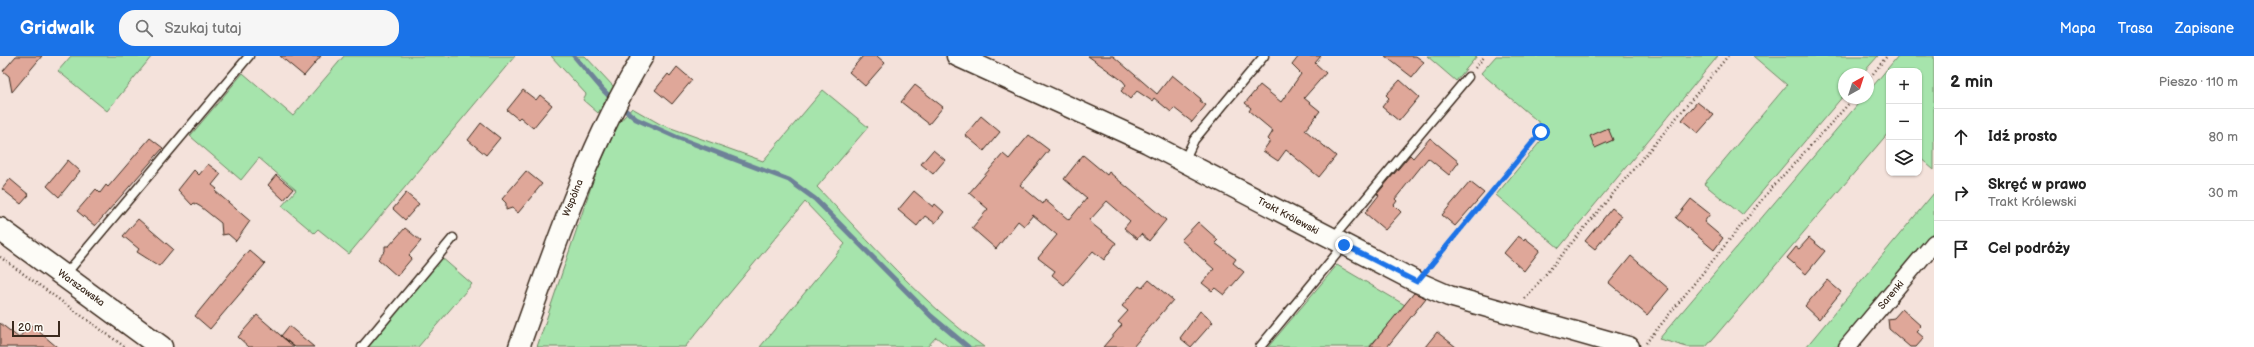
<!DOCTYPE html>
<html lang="pl">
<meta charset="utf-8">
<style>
body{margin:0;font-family:"Balsamiq Sans",sans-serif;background:#f6f6f6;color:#222}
.controls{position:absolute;right:12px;top:12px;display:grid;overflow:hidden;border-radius:8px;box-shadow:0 1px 3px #0004}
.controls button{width:36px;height:36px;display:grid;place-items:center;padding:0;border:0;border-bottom:1px solid #e0e0e0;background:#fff;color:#222;font:20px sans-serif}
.compass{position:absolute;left:1838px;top:12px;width:36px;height:36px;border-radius:50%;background:#fff;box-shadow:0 1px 3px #0004;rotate:39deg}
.scale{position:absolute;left:12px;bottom:10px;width:48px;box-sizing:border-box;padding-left:4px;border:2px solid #3b2a1e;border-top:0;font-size:11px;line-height:14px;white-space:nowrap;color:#3b2a1e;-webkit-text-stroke:3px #fdfcf7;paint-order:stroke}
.stop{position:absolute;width:12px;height:12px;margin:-9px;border:3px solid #1a73e8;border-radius:50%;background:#fff}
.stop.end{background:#1a73e8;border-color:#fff;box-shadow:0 1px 4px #0008}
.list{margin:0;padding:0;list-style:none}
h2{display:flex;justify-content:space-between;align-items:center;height:52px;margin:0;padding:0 16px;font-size:17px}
h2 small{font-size:13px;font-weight:400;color:#767676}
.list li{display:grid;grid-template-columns:26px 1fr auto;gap:12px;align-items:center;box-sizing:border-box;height:56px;padding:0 16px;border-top:1px solid #e0e0e0}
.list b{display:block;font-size:15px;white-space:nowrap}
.list p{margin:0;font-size:13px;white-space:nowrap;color:#767676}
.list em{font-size:13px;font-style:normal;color:#767676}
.icon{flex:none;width:22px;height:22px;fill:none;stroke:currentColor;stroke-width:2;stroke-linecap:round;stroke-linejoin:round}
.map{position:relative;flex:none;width:1934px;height:291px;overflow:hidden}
header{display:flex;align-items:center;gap:24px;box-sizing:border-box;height:56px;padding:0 20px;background:#1a73e8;color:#fff}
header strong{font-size:19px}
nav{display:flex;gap:22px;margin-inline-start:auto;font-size:14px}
.search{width:280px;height:36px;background:#f6f6f6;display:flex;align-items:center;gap:10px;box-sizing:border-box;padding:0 14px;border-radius:16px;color:#767676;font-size:15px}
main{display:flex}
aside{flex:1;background:#fff}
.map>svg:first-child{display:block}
.green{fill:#a6e4ac;stroke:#708765}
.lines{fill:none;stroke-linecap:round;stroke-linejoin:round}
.stream{stroke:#6e8298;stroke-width:5}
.building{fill:#dfa799;stroke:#3b2a1e}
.service-casing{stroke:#3b2a1e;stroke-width:11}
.minor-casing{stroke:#3b2a1e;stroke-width:19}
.tertiary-casing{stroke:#3b2a1e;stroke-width:23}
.secondary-casing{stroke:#3b2a1e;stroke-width:25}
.path{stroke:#3b2a1e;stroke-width:2.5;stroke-dasharray:1 3;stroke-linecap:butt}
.service{stroke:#fdfcf7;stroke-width:8}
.minor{stroke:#fdfcf7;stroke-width:16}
.tertiary{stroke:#fdfcf7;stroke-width:20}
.secondary{stroke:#fdfcf7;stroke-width:22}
.route{stroke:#1a73e8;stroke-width:5}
.labels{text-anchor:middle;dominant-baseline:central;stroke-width:4;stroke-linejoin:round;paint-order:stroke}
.street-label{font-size:10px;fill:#3b2a1e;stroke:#fdfcf7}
</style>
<header>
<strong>Gridwalk</strong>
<div class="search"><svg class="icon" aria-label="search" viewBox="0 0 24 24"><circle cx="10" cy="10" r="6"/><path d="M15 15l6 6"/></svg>Szukaj tutaj</div>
<nav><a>Mapa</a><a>Trasa</a><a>Zapisane</a></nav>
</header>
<main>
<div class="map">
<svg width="1934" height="291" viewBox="0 0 1934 291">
<rect width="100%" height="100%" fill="#f4e2db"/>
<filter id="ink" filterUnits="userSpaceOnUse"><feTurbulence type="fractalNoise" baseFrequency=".025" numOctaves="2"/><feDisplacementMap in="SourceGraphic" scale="8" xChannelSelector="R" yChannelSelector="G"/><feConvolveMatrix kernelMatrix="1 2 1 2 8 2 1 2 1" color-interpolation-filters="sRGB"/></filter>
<g filter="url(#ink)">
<path class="green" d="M71,0H152L107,55L58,15Z
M344,0H515L349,198L318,173L314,177L282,150L296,134L259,102L241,124L190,80L243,17L293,60Z
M551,0H585L614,31L598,57L583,44L586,38Z
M1427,0H1477L1456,25Z
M1496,0H1718L1559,192L1496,139L1549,75L1481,17Z
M1753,0H1878L1862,18H1844V39L1742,159L1704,128L1787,29Z
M1898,0H1934V114L1919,101V15H1889V76L1706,291H1687L1659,283L1863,42H1868V36Z
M823,34L868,71L817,131C870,186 921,246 984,291H949L936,281L927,291H760L845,188L805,146L685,291H537L594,122L618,68L632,52L660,68L763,105Z
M1934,137V199L1857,291H1806Z
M441,201L472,228L418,291H365Z
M1337,209L1405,249L1369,291H1268Z"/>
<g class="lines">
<path class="stream" d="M574,0L603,34L614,45
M620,50L636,63L676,81L789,124L815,143L931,260L968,291"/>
</g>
<path class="building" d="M16,0H42L12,36L9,20L3,15Z
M280,0H321L304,20Z
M863,0H877L885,7L865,30L849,16Z
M1088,0H1113L1157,38L1172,19L1201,43L1200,45L1206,49L1192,66L1174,52L1171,56L1154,42L1152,45L1137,35L1130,43L1121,35L1126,29L1123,25Z
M1299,0H1321L1315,7L1326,17L1304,42L1320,55L1305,74L1336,100L1319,121L1286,94L1278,105L1263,95L1270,85L1268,83L1273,75L1249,55L1251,52L1245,47L1260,29L1281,46L1301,18L1292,9Z
M1385,0H1416L1424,6L1412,21Z
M677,11L692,24L672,48L655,34L668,18L670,20Z
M1400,24L1419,41L1399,65L1382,51L1389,42L1386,39Z
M915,29L943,51L929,68L901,46Z
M523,34L536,44L540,39L552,49L533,72L520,61L518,63L507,54Z
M1697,46L1714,59L1698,77L1682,64Z
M981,60L1000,76L984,95L965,79Z
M481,67L500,82L486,99L468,84Z
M1608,72L1613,84L1595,92L1590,80Z
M1029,79L1049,94L1020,129L1043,148L1045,144L1069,164L1087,142L1064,123L1083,99L1107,119L1109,116L1166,164L1149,185L1141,178L1137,183L1124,172L1130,165L1107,145L1090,164L1091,167L1116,187L1104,204L1093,195L1064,229L1052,219L1055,215L1038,202L1057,179L1033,159L1024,170L1018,165L996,193L972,172L988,153L969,137L1003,98L1009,103Z
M150,82L163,92L95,170L77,155L96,133L100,137L106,129L108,131Z
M1430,82L1459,106L1449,119L1428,102L1395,143L1397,145L1394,149L1401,156L1385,174L1365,157L1379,139L1377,138L1410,99L1413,102Z
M933,94L945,104L933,118L921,108Z
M68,104L80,115L59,141L47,130Z
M208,108L221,118L212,129L217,133L215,135L250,165L236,185L228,178L222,179L221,167L201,151L194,147L192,149L178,134L194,114L199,119Z
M526,115L542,128L518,157L512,152L506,154V147L502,143Z
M276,119L293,133L284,144L268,129Z
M10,123L29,139L21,148L2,133Z
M1470,126L1484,137L1455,170L1442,159Z
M914,135L933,151L935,148L944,156L935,167L925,160L917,170L898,154Z
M406,137L419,148L405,164L393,153Z
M1691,143L1710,158L1704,166L1723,182L1714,194L1676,162Z
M1612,152L1622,160L1595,193L1585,185Z
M138,163L173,193L159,210L137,196L139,193L123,180Z
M1198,166L1218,184L1215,187L1236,203L1233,207L1244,216L1224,239L1215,232L1212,235L1202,227L1214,213L1181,184Z
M405,172L421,185L409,199L412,202L397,220L378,203L385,195V190H389Z
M1518,180L1524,184L1525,182L1540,194L1524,215L1504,197Z
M1809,182L1825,195L1806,218L1787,202L1796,191L1799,193Z
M249,194L265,208L210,273L195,260Z
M1631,200L1669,233L1647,259L1609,227Z
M1149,224L1173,244L1133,291H1103L1122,269L1118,266L1128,255L1122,250L1139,230L1142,232Z
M1827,224L1841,236L1819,263L1805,250Z
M1414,237L1426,242L1387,291H1370Z
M1902,253L1921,270L1916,275L1924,282L1916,291H1910L1889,273L1888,263L1894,262Z
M1200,255L1213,266L1191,291L1180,282Z
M257,259L294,291H249L238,281Z
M0,267L19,282L30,268L57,291H0Z
M289,270L314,291H295L281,280Z
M1437,276L1456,291H1425Z"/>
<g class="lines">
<defs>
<path id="service" d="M1184,105L1194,84L1264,0
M1332,183L1468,21
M65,219L249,0
M362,291L453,182
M1260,291L1344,189"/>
<path id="minor" d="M1847,291L1934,187"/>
<path id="tertiary" d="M957,0L1148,87L1417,226L1449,240L1629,291
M519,291C555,191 588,91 643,0"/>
<path id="secondary" d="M0,173L161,291"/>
</defs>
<use href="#service" class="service-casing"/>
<use href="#minor" class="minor-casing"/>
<use href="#tertiary" class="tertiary-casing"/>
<use href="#secondary" class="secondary-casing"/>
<path class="path" d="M1475,12L1485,0
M1868,24L1887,0
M0,201L125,291
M1429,212L1541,76
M1525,243L1728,0
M1646,287L1769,135L1854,42"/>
<use href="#service" class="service"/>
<use href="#minor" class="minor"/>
<use href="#tertiary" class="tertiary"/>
<use href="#secondary" class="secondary"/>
</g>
</g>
<g class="lines" filter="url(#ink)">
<path class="route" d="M1344,189L1417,226L1541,76"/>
</g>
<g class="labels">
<g class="street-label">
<text transform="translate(573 142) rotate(-68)">Wspólna</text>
<text transform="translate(1288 160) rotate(28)">Trakt Królewski</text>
<text transform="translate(81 232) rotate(36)">Warszawska</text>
<text transform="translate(1891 239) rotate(-50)">Sarenki</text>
</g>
</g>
</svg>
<div class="controls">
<button>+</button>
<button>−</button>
<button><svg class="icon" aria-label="layers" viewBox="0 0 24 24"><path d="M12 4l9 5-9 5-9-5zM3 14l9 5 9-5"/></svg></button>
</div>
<svg class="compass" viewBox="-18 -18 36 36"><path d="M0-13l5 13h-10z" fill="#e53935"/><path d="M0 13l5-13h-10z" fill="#767676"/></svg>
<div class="scale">20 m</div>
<div class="stop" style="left:1541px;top:76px"></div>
<div class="stop end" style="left:1344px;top:189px"></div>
</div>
<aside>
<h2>2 min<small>Pieszo · 110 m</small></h2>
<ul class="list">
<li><svg class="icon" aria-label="ahead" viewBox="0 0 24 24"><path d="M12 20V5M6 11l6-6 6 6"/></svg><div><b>Idź prosto</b></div><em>80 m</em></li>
<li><svg class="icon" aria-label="right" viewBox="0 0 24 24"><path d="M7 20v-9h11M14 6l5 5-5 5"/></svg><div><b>Skręć w prawo</b><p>Trakt Królewski</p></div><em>30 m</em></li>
<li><svg class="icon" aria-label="arrive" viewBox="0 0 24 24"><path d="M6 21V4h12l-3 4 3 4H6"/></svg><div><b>Cel podróży</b></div></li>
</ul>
</aside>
</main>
